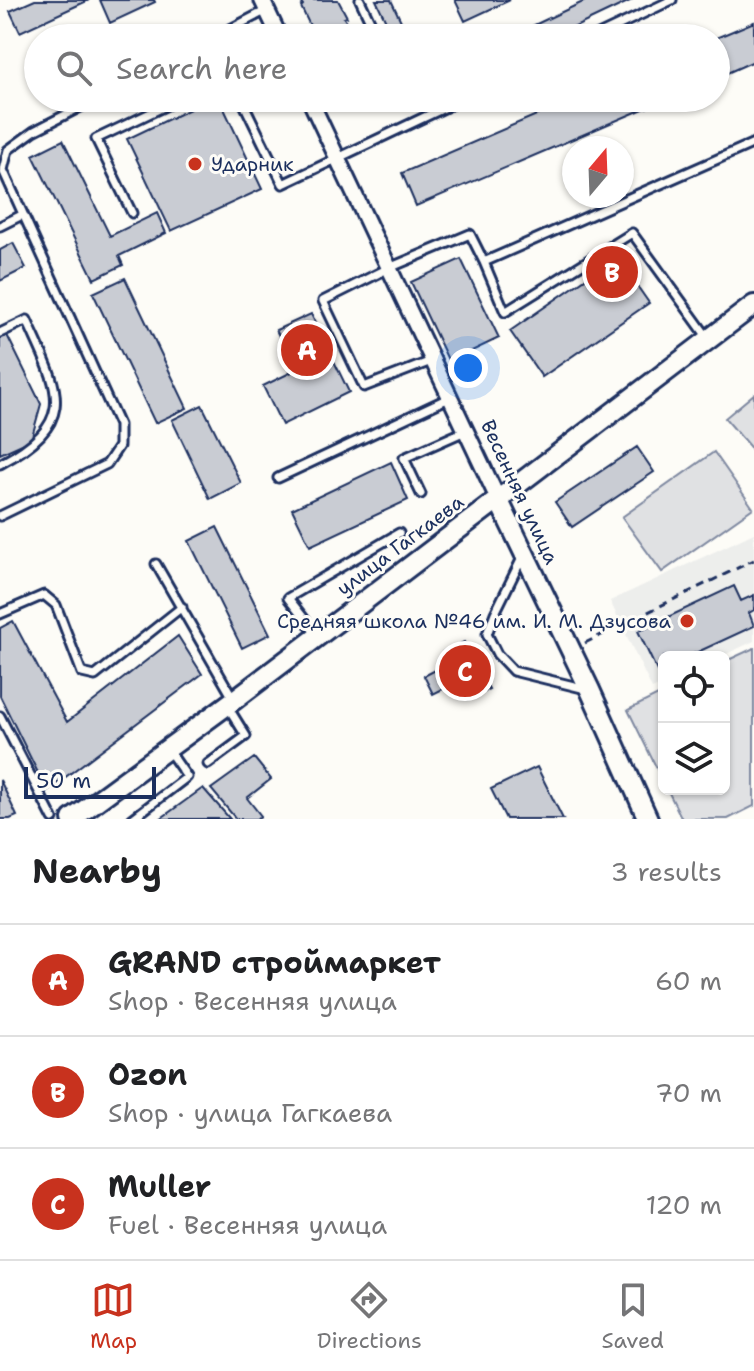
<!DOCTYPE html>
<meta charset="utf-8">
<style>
body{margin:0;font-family:"Shantell Sans",sans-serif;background:#f6f6f6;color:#202124}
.controls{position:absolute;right:24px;bottom:24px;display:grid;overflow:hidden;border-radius:12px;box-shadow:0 2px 6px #0004}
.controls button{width:72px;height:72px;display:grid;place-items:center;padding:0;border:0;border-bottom:2px solid #e0e0e0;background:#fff;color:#202124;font:40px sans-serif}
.compass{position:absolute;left:562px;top:136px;width:72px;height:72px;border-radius:50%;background:#fff;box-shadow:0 2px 6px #0004;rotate:19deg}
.scale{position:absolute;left:24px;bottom:20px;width:132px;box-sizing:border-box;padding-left:8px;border:4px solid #1b2f5e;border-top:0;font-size:22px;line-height:28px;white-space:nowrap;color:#1b2f5e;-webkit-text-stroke:6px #fdfcf7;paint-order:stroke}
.you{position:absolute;left:468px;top:368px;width:28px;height:28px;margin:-20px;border:6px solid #fff;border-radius:50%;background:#1a73e8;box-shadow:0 0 0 12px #1a73e833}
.badge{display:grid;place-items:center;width:52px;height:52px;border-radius:50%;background:#c8321e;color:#fff;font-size:26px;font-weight:700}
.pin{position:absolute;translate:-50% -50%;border:4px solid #fff;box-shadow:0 2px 8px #0006}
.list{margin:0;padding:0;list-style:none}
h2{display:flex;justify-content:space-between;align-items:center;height:104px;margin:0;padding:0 32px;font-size:34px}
h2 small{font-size:26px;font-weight:400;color:#757577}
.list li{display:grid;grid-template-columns:52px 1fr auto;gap:24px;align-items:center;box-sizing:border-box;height:112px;padding:0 32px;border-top:2px solid #e0e0e0}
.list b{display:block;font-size:30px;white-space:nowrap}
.list p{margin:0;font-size:26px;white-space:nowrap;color:#757577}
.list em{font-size:26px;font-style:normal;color:#757577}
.icon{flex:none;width:44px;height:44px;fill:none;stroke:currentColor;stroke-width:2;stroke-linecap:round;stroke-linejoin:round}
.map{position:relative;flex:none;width:754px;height:819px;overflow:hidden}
.search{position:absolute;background:#fff;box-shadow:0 2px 6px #0004;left:24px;right:24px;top:24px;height:88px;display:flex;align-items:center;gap:20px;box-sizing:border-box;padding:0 28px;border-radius:44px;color:#757577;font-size:30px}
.sheet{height:440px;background:#fff}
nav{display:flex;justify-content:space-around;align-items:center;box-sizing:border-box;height:112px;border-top:2px solid #e0e0e0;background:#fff;font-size:22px;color:#757577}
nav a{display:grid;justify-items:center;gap:4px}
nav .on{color:#c8321e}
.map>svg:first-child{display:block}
.built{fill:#edeeec}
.green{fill:#e0e1e3;stroke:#7e88a0;stroke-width:2}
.building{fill:#c9ccd3;stroke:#1b2f5e;stroke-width:2}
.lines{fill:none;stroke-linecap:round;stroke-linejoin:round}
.service-casing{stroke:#1b2f5e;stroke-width:13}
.minor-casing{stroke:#1b2f5e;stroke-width:20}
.tertiary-casing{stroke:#1b2f5e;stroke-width:24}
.path{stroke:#1b2f5e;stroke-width:3;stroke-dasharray:8 6;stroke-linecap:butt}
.service{stroke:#fdfcf7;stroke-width:7}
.minor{stroke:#fdfcf7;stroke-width:14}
.tertiary{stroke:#fdfcf7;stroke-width:18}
.poi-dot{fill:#c8321e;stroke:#fdfcf7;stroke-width:3}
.labels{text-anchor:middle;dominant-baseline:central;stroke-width:6;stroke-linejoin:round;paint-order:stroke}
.poi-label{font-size:20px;fill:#1b2f5e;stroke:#fdfcf7;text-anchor:start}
.street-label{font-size:20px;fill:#1b2f5e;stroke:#fdfcf7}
</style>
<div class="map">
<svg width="754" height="819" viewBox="0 0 754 819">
<rect width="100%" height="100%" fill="#fdfcf7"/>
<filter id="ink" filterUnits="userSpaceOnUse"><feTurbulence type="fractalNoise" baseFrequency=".0125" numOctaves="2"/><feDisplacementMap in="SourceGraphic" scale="16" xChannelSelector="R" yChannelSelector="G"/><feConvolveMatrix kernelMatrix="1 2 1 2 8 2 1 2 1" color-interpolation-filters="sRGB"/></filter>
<g filter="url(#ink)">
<path class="built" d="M754,533V641L720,657H664V683L652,689L610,601Z"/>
<path class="green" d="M754,394V452L725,418Z
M714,452L753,508L662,572L622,517Z
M754,648V806L728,819H682L667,789H724V662Z
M664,692V783L628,710Z"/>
<path class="building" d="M35,0H89L20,32L10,11Z
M100,0H154L155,2L110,23Z
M300,0H338L347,17L344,18L357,38H320L317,32L314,34L301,7L303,5Z
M376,0H391L409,38H394Z
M455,0H510L465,21Z
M587,0H632L552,38H507Z
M754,22V61L716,78V38Z
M464,31L467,38H448Z
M213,98H219L262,189L171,231L127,139Z
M402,98H425L406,107Z
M576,98H669L416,206L402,173Z
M63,140L110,236L157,213L166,233L119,256L123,265L94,279L33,155Z
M13,243L26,268L0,281V250Z
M617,257L649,303L542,377L510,331Z
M461,259L499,338L449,362L411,282Z
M125,278L187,408L155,423L93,293Z
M311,314L349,392L282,425L263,386L296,370L276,330Z
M6,333L41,404L31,440L0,454V336Z
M202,405L241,483L210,499L172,420Z
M637,447L654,472L572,527L555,502Z
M391,462L408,500L310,546L292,509Z
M217,527L270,634L242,648L189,541Z
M734,586L741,601L754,595V610L749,613L754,626L687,657H664V668L657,671L638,631Z
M13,621L67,722L178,636L202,674L47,791L0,696V628Z
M464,642L489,689L468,699L443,652Z
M449,663L459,681L433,694L424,676Z
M254,758L271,779L247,798L261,816L256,819H236L211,789Z
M537,767L563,819H506L491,789Z
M0,780L17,816L10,819H0Z
M203,788L230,819H160Z"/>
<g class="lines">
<defs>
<path id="service" d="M360,0L378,38
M213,38L267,10
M592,38L672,0
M241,98L283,184L465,98
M313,106L328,98
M132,213L96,139L182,98
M0,226L22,215
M484,262L505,312L632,233L708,338
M0,333L27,320C57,388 82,420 0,464
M434,360L364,387L323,301L389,268L470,234L484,262L754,143
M278,478L451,397
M421,494L404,458L465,431
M0,516L107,464L119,446V425L3,170L8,150L34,131L98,98
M522,558L495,613L487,634L497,654L513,671L586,689
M156,564L233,698
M0,614L44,595L56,605L82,673L95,676L182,607
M317,635L288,598L399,533
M0,716L53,819
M208,764L246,736L228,707
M132,819L187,777L169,751"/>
<path id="minor" d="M262,0L280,38
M309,98L498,499"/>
<path id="tertiary" d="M498,499L590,690L648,819
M72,819L234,700L754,305"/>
</defs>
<use href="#service" class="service-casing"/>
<use href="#minor" class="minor-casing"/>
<use href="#tertiary" class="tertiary-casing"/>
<path class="path" d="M585,643L754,560"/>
<use href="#service" class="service"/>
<use href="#minor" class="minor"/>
<use href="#tertiary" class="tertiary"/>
</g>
</g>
<g class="poi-dot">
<circle cx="195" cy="164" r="8"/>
<circle cx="687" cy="621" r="8"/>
</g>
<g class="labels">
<g class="poi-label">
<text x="211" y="164">Ударник</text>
<text x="671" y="621" text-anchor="end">Средняя школа №46 им. И. М. Дзусова</text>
</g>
<g class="street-label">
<text transform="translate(520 492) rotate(65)">Весенняя улица</text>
<text transform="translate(400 545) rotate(-37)">улица Гагкаева</text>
</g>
</g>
</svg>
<div class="controls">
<button><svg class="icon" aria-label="locate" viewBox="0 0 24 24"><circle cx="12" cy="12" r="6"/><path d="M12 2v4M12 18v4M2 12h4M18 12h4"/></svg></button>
<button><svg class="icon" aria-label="layers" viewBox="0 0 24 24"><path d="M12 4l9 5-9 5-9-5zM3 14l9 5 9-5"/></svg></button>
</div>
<svg class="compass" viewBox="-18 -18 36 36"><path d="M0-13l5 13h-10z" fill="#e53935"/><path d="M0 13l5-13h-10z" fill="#757577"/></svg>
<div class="scale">50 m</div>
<div class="you"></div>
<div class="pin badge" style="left:307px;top:350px">A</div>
<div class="pin badge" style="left:612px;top:272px">B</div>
<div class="pin badge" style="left:465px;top:671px">C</div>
<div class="search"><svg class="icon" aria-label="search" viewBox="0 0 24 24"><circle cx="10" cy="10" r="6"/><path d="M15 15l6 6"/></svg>Search here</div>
</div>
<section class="sheet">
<h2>Nearby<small>3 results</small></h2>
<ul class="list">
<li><span class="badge">A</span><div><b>GRAND строймаркет</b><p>Shop · Весенняя улица</p></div><em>60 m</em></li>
<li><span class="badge">B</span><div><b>Ozon</b><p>Shop · улица Гагкаева</p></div><em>70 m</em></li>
<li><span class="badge">C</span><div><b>Muller</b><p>Fuel · Весенняя улица</p></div><em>120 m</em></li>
</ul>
</section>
<nav>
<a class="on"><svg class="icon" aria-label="map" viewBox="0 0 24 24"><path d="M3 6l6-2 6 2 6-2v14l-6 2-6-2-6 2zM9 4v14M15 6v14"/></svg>Map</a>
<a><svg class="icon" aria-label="directions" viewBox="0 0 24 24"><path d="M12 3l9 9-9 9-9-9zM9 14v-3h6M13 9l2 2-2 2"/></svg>Directions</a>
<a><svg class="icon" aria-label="saved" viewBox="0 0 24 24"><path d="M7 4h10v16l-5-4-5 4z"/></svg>Saved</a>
</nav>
